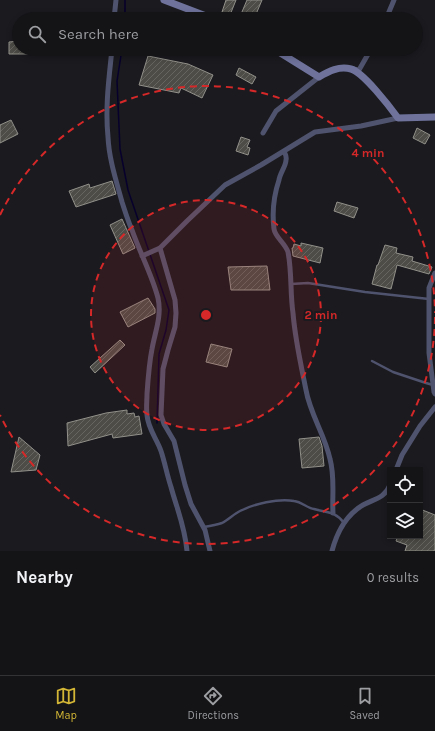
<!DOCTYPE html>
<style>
body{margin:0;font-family:Karla,sans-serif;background:#1d1d20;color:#f1f3f6}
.controls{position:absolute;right:12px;bottom:12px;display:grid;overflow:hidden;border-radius:0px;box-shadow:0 2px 6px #0003}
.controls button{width:36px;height:36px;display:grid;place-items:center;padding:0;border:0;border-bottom:1px solid #333336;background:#141417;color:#f1f3f6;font:20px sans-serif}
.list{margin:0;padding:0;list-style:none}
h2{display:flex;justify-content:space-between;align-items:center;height:52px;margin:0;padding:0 16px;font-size:17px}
h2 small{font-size:13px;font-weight:400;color:#9d9ea1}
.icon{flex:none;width:22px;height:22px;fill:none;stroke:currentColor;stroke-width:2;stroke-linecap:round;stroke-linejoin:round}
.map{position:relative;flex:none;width:435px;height:551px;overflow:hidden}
.search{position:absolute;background:#141417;box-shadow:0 2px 6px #0003;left:12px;right:12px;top:12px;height:44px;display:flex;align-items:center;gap:10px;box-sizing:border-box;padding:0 14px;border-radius:22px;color:#9d9ea1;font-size:15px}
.sheet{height:124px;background:#141417}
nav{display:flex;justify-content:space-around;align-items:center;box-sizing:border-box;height:56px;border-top:1px solid #333336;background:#141417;font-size:11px;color:#9d9ea1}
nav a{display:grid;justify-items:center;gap:2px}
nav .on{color:#d3b635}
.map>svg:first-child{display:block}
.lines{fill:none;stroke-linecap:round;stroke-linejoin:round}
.stream{stroke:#07002c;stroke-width:1.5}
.building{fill:url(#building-hatch);stroke:#929089}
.lane{stroke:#50536d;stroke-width:2.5}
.street{stroke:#50536d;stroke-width:5}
.secondary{stroke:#6f739c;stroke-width:7}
.ring{fill:none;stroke:#d62828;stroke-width:2;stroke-dasharray:7 5}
.centre{fill:#d62828;stroke:#1a1a1f;stroke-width:2}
.ring-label{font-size:12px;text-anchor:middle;font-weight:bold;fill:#d62828;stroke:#1a1a1f;stroke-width:4;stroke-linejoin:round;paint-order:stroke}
</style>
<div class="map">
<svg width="435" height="551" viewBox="0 0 435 551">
<defs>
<pattern id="building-hatch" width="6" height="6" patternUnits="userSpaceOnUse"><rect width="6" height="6" fill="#4d4c46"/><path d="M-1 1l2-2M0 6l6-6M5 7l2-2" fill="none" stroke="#666560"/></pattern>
</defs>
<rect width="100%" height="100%" fill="#1a1a1f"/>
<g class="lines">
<path class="stream" d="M125,19V0
M122,49L117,81L120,149L128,190L169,310L166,330L159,354L157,423"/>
</g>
<path class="building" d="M226,0H236L230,15L222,12Z
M247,0H262L254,19H239Z
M19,41V49H39V54H9V42Z
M148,56L188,64L213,75L202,98L181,88L179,93L139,85Z
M239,68L256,77L252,84L236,75Z
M11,120L18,134L0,143V125Z
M417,128L430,135L425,144L413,138Z
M241,137L250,140L247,147L250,148L248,155L236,151Z
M112,181L116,194L76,207L69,191L89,184L90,188Z
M337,202L358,208L354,218L334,211Z
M122,219L135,248L123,254L110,225Z
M301,243L323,248L320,263L293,256L292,248H293L294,244L301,246Z
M385,245L397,248L396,253L413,257L412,261L432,267L429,274L397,265L391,289L372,284L377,265H378Z
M267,266L270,290H231L228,267Z
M148,298L155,309V313L128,327L120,312Z
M120,340L125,345L95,373L90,367Z
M211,344L232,349L227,367L206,362Z
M127,410V414L134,413L135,417L139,416L142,434L113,438L112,434L68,446L67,423L106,413Z
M19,437L40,455L36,470L11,472Z
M319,437L322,446L324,466L302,468L299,439Z
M420,509L435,515V551H405L407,545L396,541L398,536H420Z"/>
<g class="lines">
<path class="lane" d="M291,284L308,283L365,292L429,299
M372,361L393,372L426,383L433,385
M204,527C210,526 216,525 222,523C228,520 234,514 240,511C254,504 278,498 294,501C302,502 307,508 314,509C327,513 335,511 344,523"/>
<path class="street" d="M114,19L116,0
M386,19L394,0
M112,49C109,78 105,107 108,137C109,159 116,180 122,202C125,211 128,221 132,230C140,253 152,275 158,298C162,316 155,332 152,349C149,364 148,379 147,394C147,401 146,408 147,415C148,429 157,439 161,451C165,463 167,475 171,487C177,509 185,527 187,551
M353,69L359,70L371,49
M263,133L276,111L319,77
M284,151C285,154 287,156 286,160C286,166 280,173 279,180C274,195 272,213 274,229C275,237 285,243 288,252C292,272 290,293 293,313C295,339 301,365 306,390C310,414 325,435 330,459C335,477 332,495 333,513
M160,248L175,300L176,313L175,327L168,350L163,369L161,415L164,424L174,441L185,485L191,504L205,530L210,551
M142,256L160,248L187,221L225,185L261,165L315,132L361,126L398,118
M435,273L429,288V353L434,392L435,394
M396,470L402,455L420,426L435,407
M332,551C337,532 346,515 363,505C374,499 385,498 390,485"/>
<path class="secondary" d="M164,0L214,19
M274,49L319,77C329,71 339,66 351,69C363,72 390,107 398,118L435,117"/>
</g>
<circle cx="206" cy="315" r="115" fill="#d62828" fill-opacity=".12"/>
<g class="ring">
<circle cx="206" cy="315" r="115"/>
<path d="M435 317A229 229 0 0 1 0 415M0 215A229 229 0 0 1 435 313"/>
</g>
<circle cx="206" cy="315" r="6" class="centre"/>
<g class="ring-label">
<text x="368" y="157">4 min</text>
<text x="321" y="319">2 min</text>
</g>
</svg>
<div class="controls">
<button><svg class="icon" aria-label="locate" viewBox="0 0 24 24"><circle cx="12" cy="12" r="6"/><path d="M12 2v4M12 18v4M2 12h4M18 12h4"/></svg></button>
<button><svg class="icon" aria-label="layers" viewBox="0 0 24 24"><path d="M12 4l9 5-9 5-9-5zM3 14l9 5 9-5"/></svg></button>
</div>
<div class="search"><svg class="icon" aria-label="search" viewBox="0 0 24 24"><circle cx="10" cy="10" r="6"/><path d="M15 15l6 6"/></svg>Search here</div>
</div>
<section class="sheet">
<h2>Nearby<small>0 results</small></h2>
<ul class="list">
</ul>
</section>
<nav>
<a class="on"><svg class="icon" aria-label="map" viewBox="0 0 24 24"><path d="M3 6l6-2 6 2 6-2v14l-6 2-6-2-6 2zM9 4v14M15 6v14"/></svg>Map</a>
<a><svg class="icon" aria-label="directions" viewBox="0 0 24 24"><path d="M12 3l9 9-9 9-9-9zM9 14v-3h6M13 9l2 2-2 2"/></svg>Directions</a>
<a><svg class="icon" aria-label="saved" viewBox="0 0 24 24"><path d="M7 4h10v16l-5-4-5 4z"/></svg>Saved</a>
</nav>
